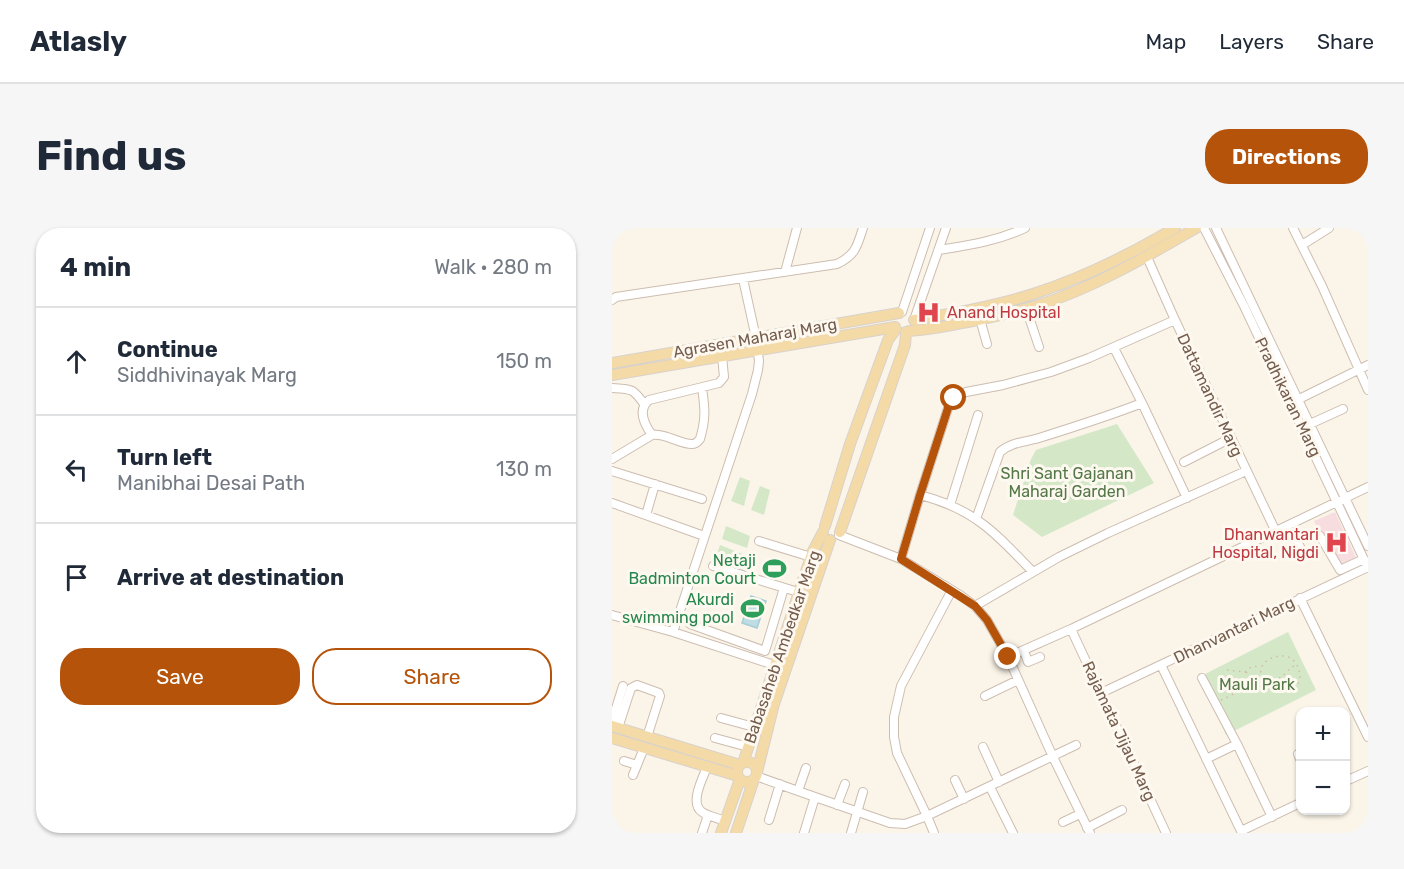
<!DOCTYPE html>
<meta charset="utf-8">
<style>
body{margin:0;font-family:Rubik,sans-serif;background:#f6f6f7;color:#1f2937}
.controls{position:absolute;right:18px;bottom:18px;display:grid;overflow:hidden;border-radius:12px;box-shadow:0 2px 4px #0004}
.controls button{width:54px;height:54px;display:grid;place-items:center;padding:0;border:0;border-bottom:2px solid #e0e1e3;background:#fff;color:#1f2937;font:30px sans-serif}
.stop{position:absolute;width:18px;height:18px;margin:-14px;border:4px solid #b45309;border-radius:50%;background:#fff}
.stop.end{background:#b45309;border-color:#fff;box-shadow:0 2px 6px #0008}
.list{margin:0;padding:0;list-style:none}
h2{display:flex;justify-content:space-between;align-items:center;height:78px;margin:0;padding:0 24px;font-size:26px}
h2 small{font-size:20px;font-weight:400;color:#747a83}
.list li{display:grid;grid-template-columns:39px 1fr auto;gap:18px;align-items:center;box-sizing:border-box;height:108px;padding:0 24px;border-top:2px solid #e0e1e3}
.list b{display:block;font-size:22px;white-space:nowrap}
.list p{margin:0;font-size:20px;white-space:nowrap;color:#747a83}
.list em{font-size:20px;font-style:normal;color:#747a83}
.actions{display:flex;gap:12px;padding:18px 24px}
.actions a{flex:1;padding:14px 0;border:2px solid #b45309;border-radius:24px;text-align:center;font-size:21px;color:#b45309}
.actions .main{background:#b45309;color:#fff}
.icon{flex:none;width:33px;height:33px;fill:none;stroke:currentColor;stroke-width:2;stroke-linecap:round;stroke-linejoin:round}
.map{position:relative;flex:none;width:756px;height:605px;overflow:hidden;border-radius:24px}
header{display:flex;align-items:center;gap:36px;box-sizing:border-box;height:84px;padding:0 30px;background:#fff;border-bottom:2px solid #e0e1e3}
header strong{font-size:28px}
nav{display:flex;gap:33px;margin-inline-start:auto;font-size:21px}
.intro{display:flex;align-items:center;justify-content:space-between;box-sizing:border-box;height:144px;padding:0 36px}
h1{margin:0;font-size:42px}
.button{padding:15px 27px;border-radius:24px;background:#b45309;color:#fff;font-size:21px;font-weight:700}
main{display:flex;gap:36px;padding:0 36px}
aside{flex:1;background:#fff;border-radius:24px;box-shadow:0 2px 4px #0004}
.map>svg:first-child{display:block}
.medical{fill:#f8dde0}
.green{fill:#d4e8c8}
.water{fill:#bfdde4;stroke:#a6ccd5;stroke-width:1.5}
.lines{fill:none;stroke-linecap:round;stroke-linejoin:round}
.minor-casing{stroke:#cdbdb0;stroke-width:10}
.major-casing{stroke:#d8d2cd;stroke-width:12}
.path{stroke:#d4b9a6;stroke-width:1.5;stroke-dasharray:1.5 4.5;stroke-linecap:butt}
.minor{stroke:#fff;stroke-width:8}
.major{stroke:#f4daa7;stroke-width:10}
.route{stroke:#b45309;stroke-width:8}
.labels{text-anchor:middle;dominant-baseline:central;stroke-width:6;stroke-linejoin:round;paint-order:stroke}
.health-label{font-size:16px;fill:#be3a42;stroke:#fef9f0;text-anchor:start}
.street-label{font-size:16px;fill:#745d4e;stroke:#fef9f0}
.park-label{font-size:16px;fill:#547847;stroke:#fef9f0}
.leisure-label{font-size:16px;fill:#27864d;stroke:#fef9f0;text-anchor:end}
</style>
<header>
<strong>Atlasly</strong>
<nav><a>Map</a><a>Layers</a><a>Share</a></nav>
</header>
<div class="intro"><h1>Find us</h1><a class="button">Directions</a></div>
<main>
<aside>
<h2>4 min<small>Walk · 280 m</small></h2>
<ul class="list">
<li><svg class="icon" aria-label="ahead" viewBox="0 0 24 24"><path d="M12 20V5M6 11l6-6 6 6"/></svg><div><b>Continue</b><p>Siddhivinayak Marg</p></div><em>150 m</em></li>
<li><svg class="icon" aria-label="left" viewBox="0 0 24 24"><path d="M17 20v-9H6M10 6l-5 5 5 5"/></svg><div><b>Turn left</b><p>Manibhai Desai Path</p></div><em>130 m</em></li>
<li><svg class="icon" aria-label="arrive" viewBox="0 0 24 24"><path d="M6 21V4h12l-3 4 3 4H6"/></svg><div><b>Arrive at destination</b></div></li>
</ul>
<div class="actions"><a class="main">Save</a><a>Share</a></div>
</aside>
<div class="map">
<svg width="756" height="605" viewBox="0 0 756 605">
<rect width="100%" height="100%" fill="#fbf5e9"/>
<path class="medical" d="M723,284L747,336L726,346L702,293Z"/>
<path class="green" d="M505,196L542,255L430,309L401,287L419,231L424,222Z
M128,249L138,253L132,278L119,273Z
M148,258L158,262L152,287L139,282Z
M114,298L138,308L135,320L110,311Z
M108,317L133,327L129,339L104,329Z
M676,404L704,462L614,507L587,449Z"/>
<path class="water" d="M139,368L154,373L145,400L130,395Z"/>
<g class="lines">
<defs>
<path id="minor" d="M592,0L632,78L756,340
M604,0L756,318
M681,0L710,58L756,162
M690,17L717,0
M327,22C357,17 385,13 413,0
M535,29L563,92L664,304
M173,44L185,0
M0,72L4,69L225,36C244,27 245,18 251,0
M414,80L427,119
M290,84L318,0
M368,91L375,116
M302,92L334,0
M502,120L530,175L575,270
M0,160C19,161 21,160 32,176
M681,174L756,137
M698,196L731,181
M40,207C32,196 25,182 37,172L107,155L112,149L110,128
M0,231L40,207C54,205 67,216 80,216C85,216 85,214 88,211C94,191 93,180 90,160
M572,234L619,210
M0,243L90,271
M308,267C327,272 348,280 365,292C386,306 403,326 421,344
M0,275L92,308
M338,277L366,187
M34,287L43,256
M364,291L388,224C399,214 414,214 427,210C462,199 497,188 530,175
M676,298L692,326
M227,307L289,331L348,367L363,378L375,392L396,429L441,529L478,605
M708,308L728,342L752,331
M147,313L199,329
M289,331L308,267L338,174L342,170L354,164L391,157L439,144L477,130L563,92
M101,338L186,364
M688,370L756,509
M363,378L447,329L496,305L634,243
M0,387L61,404L162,437
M78,396L153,423L172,360
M459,401L554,605
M61,404L140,166L146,142L147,133L144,110L131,51
M412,423L416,434L428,429
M396,429L459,401L756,259
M549,437L630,605
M590,450L625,516L660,589
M489,465L756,339
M373,468L406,452
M109,490L142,499
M0,493L11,458
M6,500L19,460L25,457L47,465L48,468L35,509
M103,510L136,519
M371,519L387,554
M686,526L688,531
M594,531L625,516
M12,533L25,537
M95,539C91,550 77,575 90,584C96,588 106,590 113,593
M21,547L32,520
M144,548L203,569L278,595L293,596L315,588L464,517
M343,552L352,571
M734,553L756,543
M378,559L401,605
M186,563L194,540
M225,577L233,556
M157,592L168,556
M451,594L468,586
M475,600L510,582
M629,603L688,575
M90,605L96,587
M192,605L203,569
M239,605L251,564
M322,605L315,588L285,525L282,509V489L289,458L340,362"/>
<path id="major" d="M302,92C342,85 385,78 424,65C473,49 519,26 563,0
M297,103C317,102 336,98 356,94C380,89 404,84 427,77C483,59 534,29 584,0
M0,135L287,85
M0,147L283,99
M213,298L238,216L276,112L284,101
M228,304L293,117L294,104
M0,498L128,537
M0,510L126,548
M125 544a10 10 0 1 1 20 0a10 10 0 1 1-20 0Z
M131,535L191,352L201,323L211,304
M145,544L162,476L218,312
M109,605L128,551
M124,605L142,551"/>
</defs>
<use href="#minor" class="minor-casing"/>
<use href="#major" class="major-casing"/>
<path class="path" d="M615,442L633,444L639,439L648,438
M634,444L641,451V457
M609,472L641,457C650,459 660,463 669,464C687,465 693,447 683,434C672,419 638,435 652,451C677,452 667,446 685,436"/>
<use href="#minor" class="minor"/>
<use href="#major" class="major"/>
</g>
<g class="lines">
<path class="route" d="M342,170L338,174L308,267L289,331L363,378L375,392L396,429"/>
</g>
<defs>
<symbol id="hospital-bare" viewBox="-9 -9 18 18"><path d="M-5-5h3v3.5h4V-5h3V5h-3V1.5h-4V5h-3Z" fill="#e0444e" stroke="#fef9f0" stroke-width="2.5" paint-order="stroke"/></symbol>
<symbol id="stadium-bare" viewBox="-9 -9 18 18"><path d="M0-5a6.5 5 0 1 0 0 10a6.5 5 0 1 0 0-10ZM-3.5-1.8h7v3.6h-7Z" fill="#2e9e5b" stroke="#fef9f0" stroke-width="2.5" paint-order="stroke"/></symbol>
</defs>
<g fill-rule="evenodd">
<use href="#hospital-bare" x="300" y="68" width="33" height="33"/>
<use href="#hospital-bare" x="708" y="298" width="33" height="33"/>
<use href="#stadium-bare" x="146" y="324" width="33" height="33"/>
<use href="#stadium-bare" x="124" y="364" width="33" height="33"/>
</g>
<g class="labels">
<g class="health-label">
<text x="335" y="84">Anand Hospital</text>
<text x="707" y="306" text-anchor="end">Dhanwantari<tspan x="707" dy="18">Hospital, Nigdi</tspan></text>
</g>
<g class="street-label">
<text transform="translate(143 110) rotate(-10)">Agrasen Maharaj Marg</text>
<text transform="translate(598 167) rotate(65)">Dattamandir Marg</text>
<text transform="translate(676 169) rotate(64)">Pradhikaran Marg</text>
<text transform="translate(622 402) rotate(-26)">Dhanvantari Marg</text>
<text transform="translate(170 419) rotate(-71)">Babasaheb Ambedkar Marg</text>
<text transform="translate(507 503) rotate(65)">Rajamata Jijau Marg</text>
</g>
<g class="park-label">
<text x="455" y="245">Shri Sant Gajanan<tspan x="455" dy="18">Maharaj Garden</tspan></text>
<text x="645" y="456">Mauli Park</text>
</g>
<g class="leisure-label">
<text x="144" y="332">Netaji<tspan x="144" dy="18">Badminton Court</tspan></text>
<text x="122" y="371">Akurdi<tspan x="122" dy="18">swimming pool</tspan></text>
</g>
</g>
</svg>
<div class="controls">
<button>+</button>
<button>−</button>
</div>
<div class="stop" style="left:342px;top:170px"></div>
<div class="stop end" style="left:396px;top:429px"></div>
</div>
</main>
